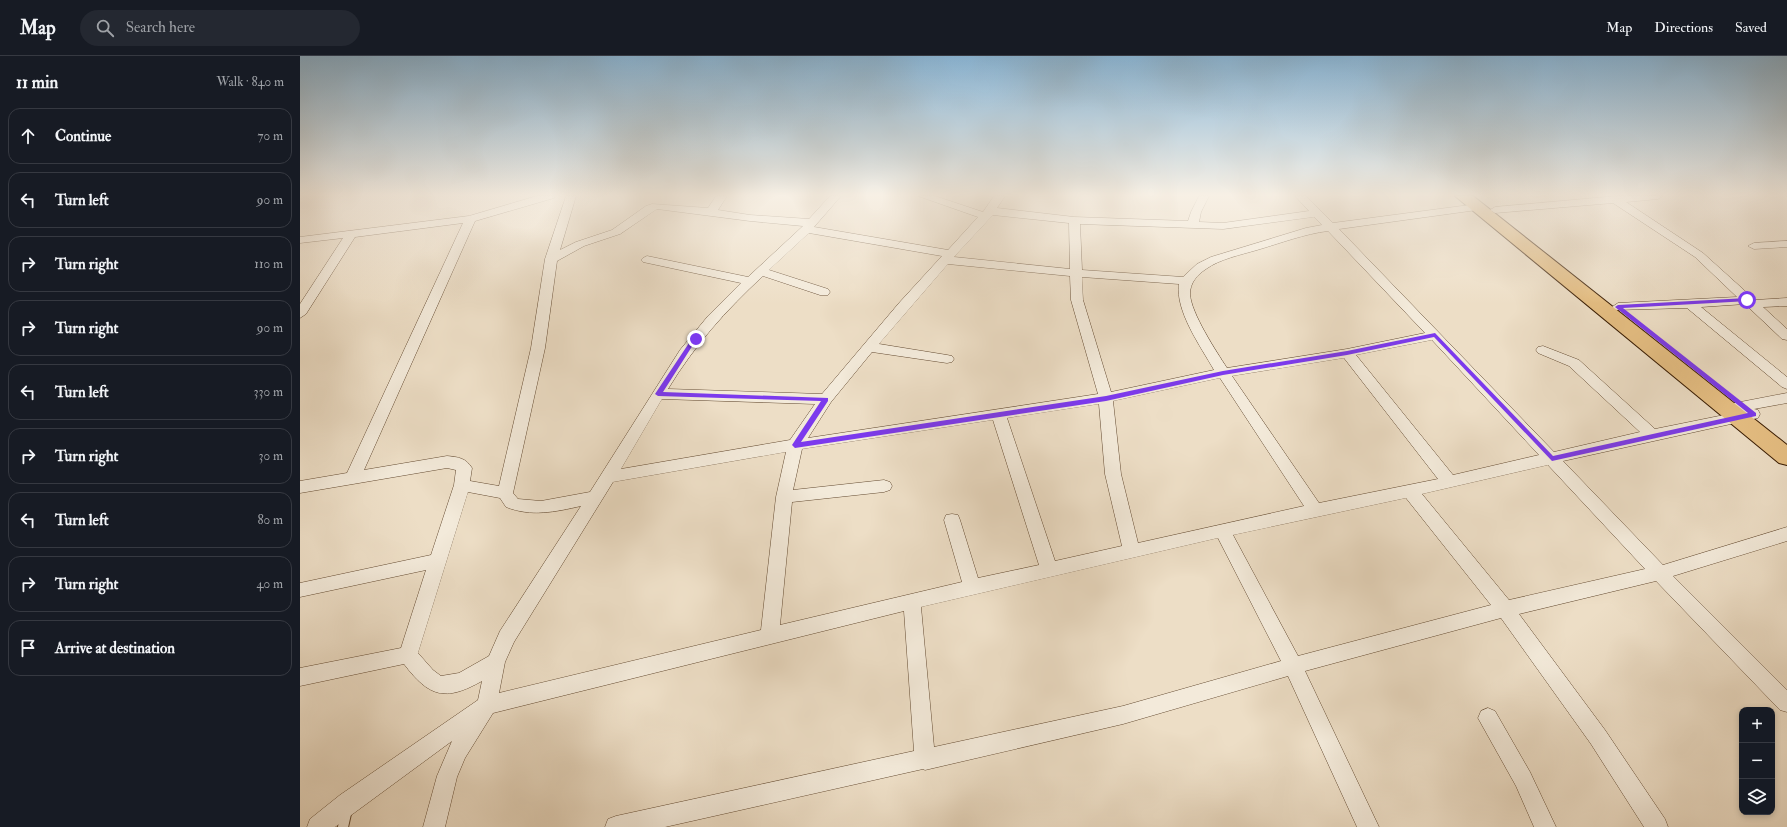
<!DOCTYPE html>
<meta charset="utf-8">
<style>
body{margin:0;font-family:"IM FELL Double Pica",serif;background:#242831;color:#f1f3f6}
.controls{position:absolute;right:12px;bottom:12px;display:grid;overflow:hidden;border-radius:8px;box-shadow:0 2px 6px #0003}
.controls button{width:36px;height:36px;display:grid;place-items:center;padding:0;border:0;border-bottom:1px solid #363941;background:#171b24;color:#f1f3f6;font:20px sans-serif}
.stop{position:absolute;width:12px;height:12px;margin:-9px;border:3px solid #7c3aed;border-radius:50%;background:#fff}
.stop.end{background:#7c3aed;border-color:#fff;box-shadow:0 1px 4px #0008}
.list{margin:0;padding:0;list-style:none}
h2{display:flex;justify-content:space-between;align-items:center;height:52px;margin:0;padding:0 16px;font-size:17px}
h2 small{font-size:13px;font-weight:400;color:#9ea1a6}
.list li{display:grid;grid-template-columns:26px 1fr auto;gap:12px;align-items:center;box-sizing:border-box;height:56px;margin:0 8px 8px;padding:0 8px;border:1px solid #363941;border-radius:12px}
.list b{display:block;font-size:15px;white-space:nowrap}
.list em{font-size:13px;font-style:normal;color:#9ea1a6}
.icon{flex:none;width:22px;height:22px;fill:none;stroke:currentColor;stroke-width:2;stroke-linecap:round;stroke-linejoin:round}
.map{position:relative;flex:none;width:1487px;height:771px;overflow:hidden}
header{display:flex;align-items:center;gap:24px;box-sizing:border-box;height:56px;padding:0 20px;background:#171b24;border-bottom:1px solid #363941}
header strong{font-size:19px}
nav{display:flex;gap:22px;margin-inline-start:auto;font-size:14px}
.search{width:280px;height:36px;background:#242831;display:flex;align-items:center;gap:10px;box-sizing:border-box;padding:0 14px;border-radius:22px;color:#9ea1a6;font-size:15px}
main{display:flex}
aside{flex:1;background:#171b24}
.map>svg:first-child{display:block}
.lines{fill:none;stroke-linecap:round;stroke-linejoin:round}
.lane-casing{stroke:#644b32;stroke-width:12}
.street-casing{stroke:#644b32;stroke-width:1}
.primary-casing{stroke:#371a01;stroke-width:2}
.lane{stroke:#f3eada;stroke-width:10}
.street{fill:#f3eada;fill-rule:evenodd}
.primary{fill:#e6bf83;fill-rule:evenodd}
.route{fill:#7c3aed}
</style>
<header>
<strong>Map</strong>
<div class="search"><svg class="icon" aria-label="search" viewBox="0 0 24 24"><circle cx="10" cy="10" r="6"/><path d="M15 15l6 6"/></svg>Search here</div>
<nav><a>Map</a><a>Directions</a><a>Saved</a></nav>
</header>
<main>
<aside>
<h2>11 min<small>Walk · 840 m</small></h2>
<ul class="list">
<li><svg class="icon" aria-label="ahead" viewBox="0 0 24 24"><path d="M12 20V5M6 11l6-6 6 6"/></svg><div><b>Continue</b></div><em>70 m</em></li>
<li><svg class="icon" aria-label="left" viewBox="0 0 24 24"><path d="M17 20v-9H6M10 6l-5 5 5 5"/></svg><div><b>Turn left</b></div><em>90 m</em></li>
<li><svg class="icon" aria-label="right" viewBox="0 0 24 24"><path d="M7 20v-9h11M14 6l5 5-5 5"/></svg><div><b>Turn right</b></div><em>110 m</em></li>
<li><svg class="icon" aria-label="right" viewBox="0 0 24 24"><path d="M7 20v-9h11M14 6l5 5-5 5"/></svg><div><b>Turn right</b></div><em>90 m</em></li>
<li><svg class="icon" aria-label="left" viewBox="0 0 24 24"><path d="M17 20v-9H6M10 6l-5 5 5 5"/></svg><div><b>Turn left</b></div><em>330 m</em></li>
<li><svg class="icon" aria-label="right" viewBox="0 0 24 24"><path d="M7 20v-9h11M14 6l5 5-5 5"/></svg><div><b>Turn right</b></div><em>30 m</em></li>
<li><svg class="icon" aria-label="left" viewBox="0 0 24 24"><path d="M17 20v-9H6M10 6l-5 5 5 5"/></svg><div><b>Turn left</b></div><em>80 m</em></li>
<li><svg class="icon" aria-label="right" viewBox="0 0 24 24"><path d="M7 20v-9h11M14 6l5 5-5 5"/></svg><div><b>Turn right</b></div><em>40 m</em></li>
<li><svg class="icon" aria-label="arrive" viewBox="0 0 24 24"><path d="M6 21V4h12l-3 4 3 4H6"/></svg><div><b>Arrive at destination</b></div></li>
</ul>
</aside>
<div class="map">
<svg width="1487" height="771" viewBox="0 0 1487 771">
<rect width="100%" height="100%" fill="#eddec6"/>
<filter id="stains"><feTurbulence type="fractalNoise" baseFrequency=".005" numOctaves="4"/><feColorMatrix values="0 0 0 0 .2 0 0 0 0 .09 0 0 0 0 .02 0 0 0 .5 -.17"/></filter>
<radialGradient id="worn" r=".72"><stop offset=".6" stop-color="#630" stop-opacity="0"/><stop offset="1" stop-color="#630" stop-opacity=".3"/></radialGradient>
<g class="lines">
<defs>
<path id="lane" d="M43,771L47,753"/>
<path id="street" d="M237,140H255L254,142L175,165L64,414L147,400C158,401 166,402 172,412L170,425L199,430L231,292L245,203L266,140H276L260,194L276,186L312,174L346,150L352,148L408,152L416,140H427L418,154L450,159L509,163L530,140H541L514,171L648,194L678,161L618,140H635L683,156L694,140H705L697,152L774,161L888,165L891,156L899,140H909L901,156L899,166L923,167L1009,155L995,140H1006L1033,167L1177,148L1181,149L1182,151L1181,153L1177,154L1039,173L1254,396L1340,376L1269,310L1238,297L1236,294L1238,291L1243,290L1279,304L1355,373L1434,357L1430,356L1428,352L1430,348L1487,337V347L1454,353L1458,354L1460,358L1458,362L1263,405L1363,509L1487,471V485L1373,520L1487,634V656L1480,654L1356,525L1219,558L1305,674L1365,763L1368,771H1344L1291,688L1201,562L1005,615L1079,771H1057L988,620L823,668L625,714L623,713L365,771H305L308,763L316,760L614,695L604,555L193,657L165,702L157,721L145,771H123L137,720L152,685L35,771H7L10,763L40,739L178,644L182,625C145,646 129,641 104,608L0,630V612L101,592L126,514L0,541V527L131,499L154,429L156,414L147,412L0,437V425L47,417L163,167L55,181L6,258L0,262V248L43,182L0,187V181L169,160ZM357,153L450,165L503,170L448,221L347,200L343,202L341,204L343,206L441,227L408,260L380,294L290,436L241,445L218,443L213,437L245,292L257,205L284,190L320,178ZM693,159L769,167L770,213L654,201ZM1014,161L1022,169L1006,172L911,201L897,208L883,221L782,214L780,168L923,173ZM1028,175L1125,277L1047,293L927,312C916,295 891,257 890,238C890,227 897,219 906,213C920,203 940,199 957,194C981,187 1004,178 1028,175ZM509,177L642,200L599,247L522,338L368,333C394,290 426,254 463,220L520,239H528L530,236L528,233L469,214ZM648,208L770,220L771,244L798,338L508,382L531,346L572,296L647,307L652,306L654,303L652,300L647,299L579,288ZM782,221L879,228C875,255 901,291 914,314L811,336L783,244ZM1132,284L1239,399L1153,419L1056,299ZM1044,302L1138,423L1019,447L932,320ZM920,322L1004,450L838,487L821,418L813,345ZM362,343L515,348L490,384L321,413ZM799,348L805,418L822,490L755,505L707,362ZM693,364L739,509L678,522L660,464L658,459L652,458L646,459L644,464L662,526L480,569L492,446L584,436L590,434L592,430L590,426L584,424L493,434L502,393ZM486,396L476,441L461,574L199,637L205,606L214,586L313,426ZM1248,409L1345,513L1209,544L1122,438ZM168,436L200,442L206,451C231,461 255,456 281,450L200,575L189,600L159,617L141,620L133,614L118,597ZM1106,442L1191,549L998,600L933,479ZM918,482L981,605L823,650L634,691L621,551Z
M1317,140H1363L1358,143L1326,146L1403,197L1455,244L1487,242V250L1463,251L1487,273V284L1482,283L1445,248L1401,251L1487,321V333L1482,331L1387,252L1314,254L1312,251L1318,247L1437,241L1395,201L1313,147L1195,157L1190,154L1195,151Z
M1487,185V191L1454,193L1448,190L1454,187Z
M1188,652L1195,655L1230,716L1256,771H1234L1216,730L1178,662L1181,655Z"/>
<path id="primary" d="M1155,140H1173L1487,389V409L1479,407Z"/>
</defs>
<use href="#lane" class="lane-casing"/>
<use href="#street" class="street-casing"/>
<use href="#primary" class="primary-casing"/>
<use href="#lane" class="lane"/>
<use href="#street" class="street"/>
<use href="#primary" class="primary"/>
</g>
<linearGradient id="sky" x2="0" y2="1"><stop stop-color="#89b6d7"/><stop offset="0.56" stop-color="#f7f0e5"/><stop offset="1" stop-color="#f7f0e5" stop-opacity="0"/></linearGradient>
<rect width="1487" height="248" fill="url(#sky)"/>
<path class="route" d="M1447,242L1449,245L1323,252L1456,357V360L1252,405L1134,281L1047,299L923,319L806,345L495,392L492,389L521,345L358,340L355,338L393,281H398L363,336L528,342V345L501,386L806,340L923,315L1047,295L1135,277L1253,400L1448,357L1315,251L1318,249Z"/>
<rect width="100%" height="100%" filter="url(#stains)"/>
<rect width="100%" height="100%" fill="url(#worn)"/>
</svg>
<div class="controls">
<button>+</button>
<button>−</button>
<button><svg class="icon" aria-label="layers" viewBox="0 0 24 24"><path d="M12 4l9 5-9 5-9-5zM3 14l9 5 9-5"/></svg></button>
</div>
<div class="stop" style="left:1447px;top:244px"></div>
<div class="stop end" style="left:396px;top:283px"></div>
</div>
</main>
